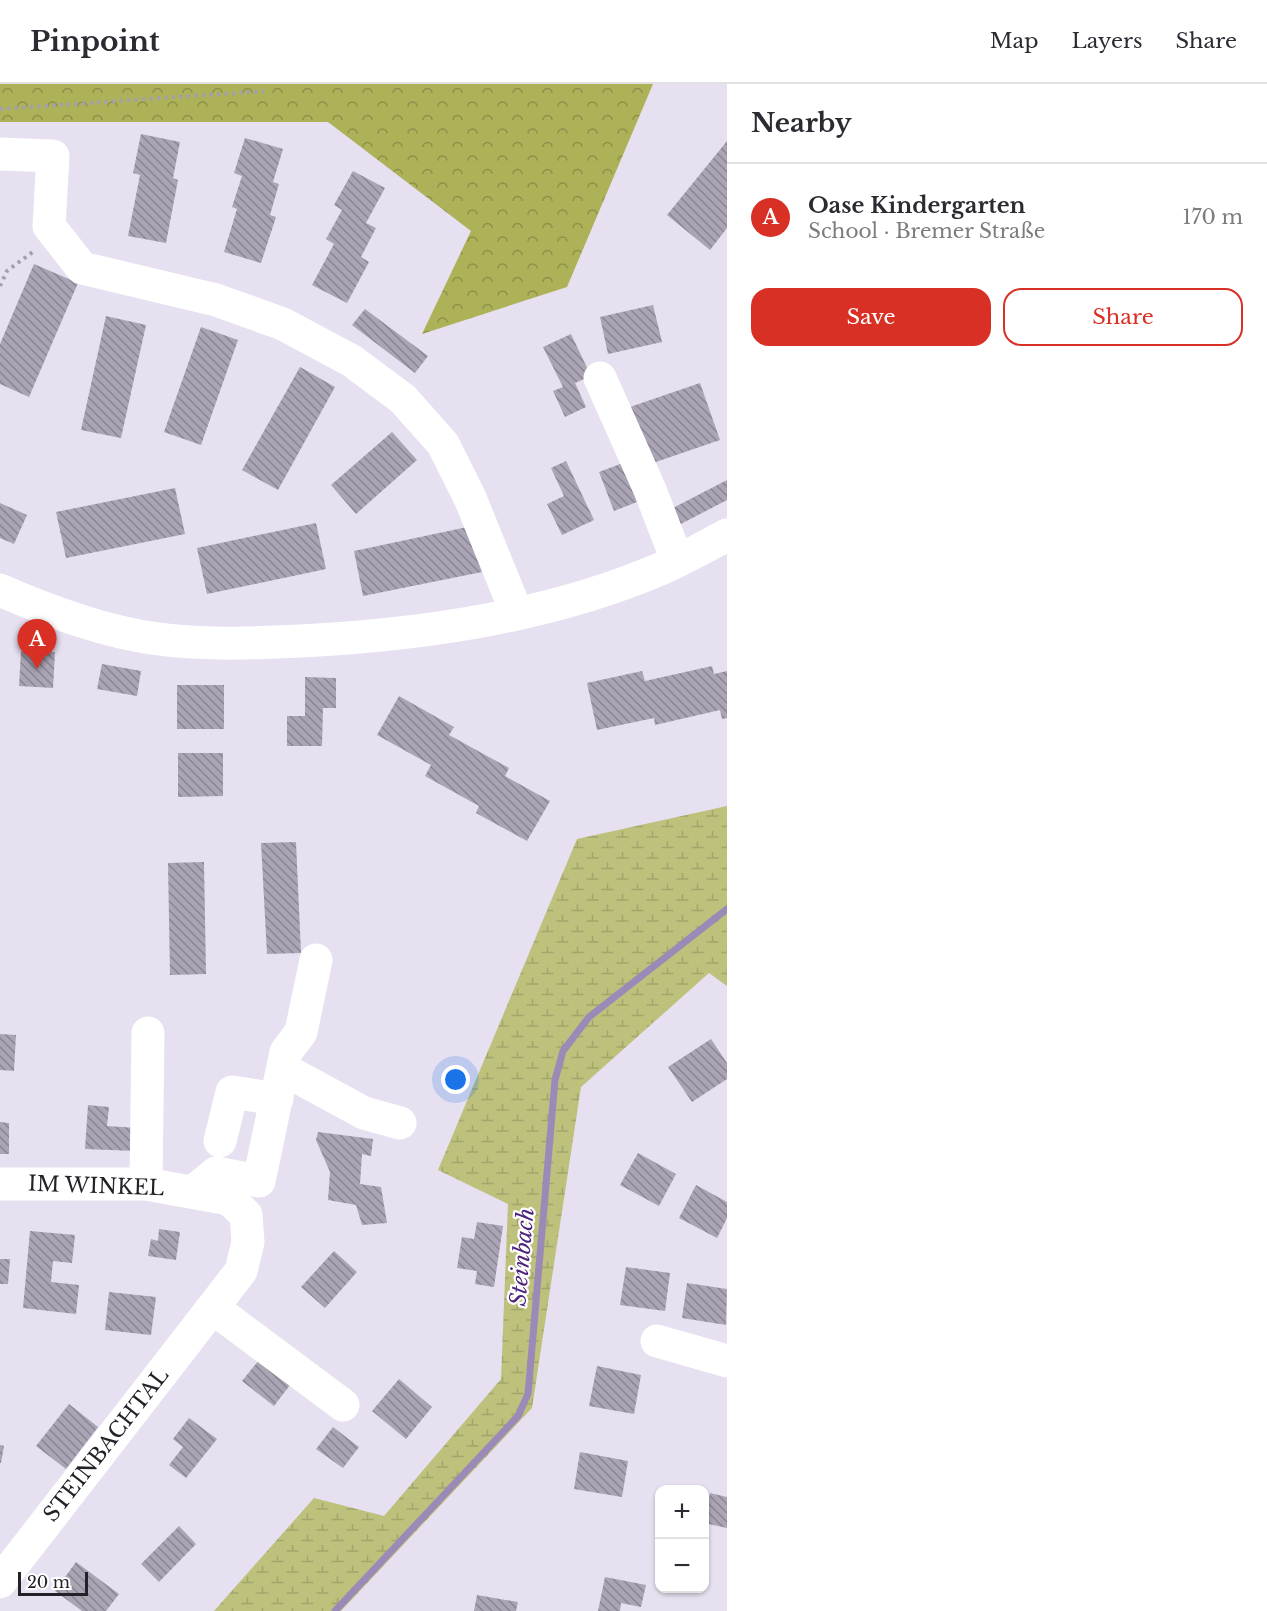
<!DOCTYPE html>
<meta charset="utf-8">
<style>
body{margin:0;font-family:"Libre Baskerville",serif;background:#f2f2f3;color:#2b2b33}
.controls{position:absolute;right:18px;bottom:18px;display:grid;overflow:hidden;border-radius:12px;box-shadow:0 2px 4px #0004}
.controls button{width:54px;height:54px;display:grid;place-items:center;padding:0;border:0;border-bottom:2px solid #e1e1e2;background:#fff;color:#2b2b33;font:30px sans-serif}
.scale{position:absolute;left:18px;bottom:15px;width:70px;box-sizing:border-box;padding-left:6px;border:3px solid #242228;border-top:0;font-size:16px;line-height:21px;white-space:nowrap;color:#242228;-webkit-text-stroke:4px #fff;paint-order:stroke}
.you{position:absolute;left:456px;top:996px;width:21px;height:21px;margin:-15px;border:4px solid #fff;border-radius:50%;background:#1a73e8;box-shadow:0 0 0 9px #1a73e833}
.badge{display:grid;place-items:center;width:39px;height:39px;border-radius:50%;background:#d93025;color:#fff;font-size:20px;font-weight:700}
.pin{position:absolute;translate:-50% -50px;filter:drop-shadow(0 2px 3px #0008)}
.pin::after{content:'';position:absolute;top:32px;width:21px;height:18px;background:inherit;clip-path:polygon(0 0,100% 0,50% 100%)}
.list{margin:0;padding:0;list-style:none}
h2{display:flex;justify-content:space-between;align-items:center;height:78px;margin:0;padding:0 24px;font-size:26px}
h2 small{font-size:20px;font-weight:400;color:#7c7c81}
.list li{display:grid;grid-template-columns:39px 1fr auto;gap:18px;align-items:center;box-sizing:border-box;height:108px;padding:0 24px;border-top:2px solid #e1e1e2}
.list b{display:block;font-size:22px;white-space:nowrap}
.list p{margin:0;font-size:20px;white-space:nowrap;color:#7c7c81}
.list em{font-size:20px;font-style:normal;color:#7c7c81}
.actions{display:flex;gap:12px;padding:18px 24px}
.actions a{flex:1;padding:14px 0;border:2px solid #d93025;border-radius:18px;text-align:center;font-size:21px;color:#d93025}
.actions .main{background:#d93025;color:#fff}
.map{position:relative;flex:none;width:727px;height:1527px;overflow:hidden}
header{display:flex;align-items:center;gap:36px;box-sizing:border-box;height:84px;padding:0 30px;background:#fff;border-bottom:2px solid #e1e1e2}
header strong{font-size:28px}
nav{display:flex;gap:33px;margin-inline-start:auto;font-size:21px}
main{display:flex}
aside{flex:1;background:#fff}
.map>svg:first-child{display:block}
.forest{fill:url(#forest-crowns)}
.wetland{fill:url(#wetland-marsh)}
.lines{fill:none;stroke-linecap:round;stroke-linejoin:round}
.stream{stroke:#9b8ab8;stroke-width:7}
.building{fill:url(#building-back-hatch)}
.path{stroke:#a49fac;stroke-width:4;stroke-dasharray:3 4.5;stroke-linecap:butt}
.minor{stroke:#fff;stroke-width:33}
.labels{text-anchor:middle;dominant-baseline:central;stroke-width:4.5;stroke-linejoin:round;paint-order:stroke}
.street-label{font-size:21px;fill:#242228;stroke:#fff}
.water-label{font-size:22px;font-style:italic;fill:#4e237c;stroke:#fff}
</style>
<header>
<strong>Pinpoint</strong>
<nav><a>Map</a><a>Layers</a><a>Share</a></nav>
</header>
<main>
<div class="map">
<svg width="727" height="1527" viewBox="0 0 727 1527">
<defs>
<pattern id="forest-crowns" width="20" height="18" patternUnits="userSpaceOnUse" patternTransform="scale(1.5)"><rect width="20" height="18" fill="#adb157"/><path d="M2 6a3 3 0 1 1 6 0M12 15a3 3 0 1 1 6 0" fill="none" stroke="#8d9048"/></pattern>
<pattern id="wetland-marsh" width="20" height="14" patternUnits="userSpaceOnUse" patternTransform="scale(1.5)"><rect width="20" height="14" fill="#bdc17c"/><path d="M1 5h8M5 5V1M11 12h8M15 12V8" fill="none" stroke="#a2a66b"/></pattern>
<pattern id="building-back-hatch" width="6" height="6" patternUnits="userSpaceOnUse" patternTransform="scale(1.5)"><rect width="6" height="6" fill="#aaa4b4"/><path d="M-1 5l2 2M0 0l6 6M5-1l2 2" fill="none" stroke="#8a8592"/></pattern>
</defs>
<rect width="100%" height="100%" fill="#e6e0f0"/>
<path class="forest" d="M0,0H653L567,203L422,250L471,147L328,38H0Z"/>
<path class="wetland" d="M727,722V902L709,889L581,1003L532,1324L341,1527H214L314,1414L384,1432L501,1295L508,1120L438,1086L577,755Z"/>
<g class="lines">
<path class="stream" d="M335,1527L518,1332L528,1310L555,996L563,967L589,933L727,825"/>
</g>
<path class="building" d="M141,50L180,58L173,94L178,96L166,159L128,152L140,91L133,89Z
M245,54L283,65L273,98L279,100L270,131L276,133L261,179L224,168L237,125L232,123L242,92L234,89Z
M727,57V144L710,166L667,131Z
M353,87L385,104L366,139L376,144L361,173L369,178L347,219L312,201L334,160L326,155L342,126L334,121Z
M34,180L78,199L29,313L0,300V260Z
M653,221L662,258L608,270L600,233Z
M365,225L428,272L415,289L352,241Z
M106,232L146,241L121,354L81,346Z
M201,243L238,256L201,361L164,348Z
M571,250L591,292L575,299L586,323L565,333L553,307L563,303L543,263Z
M300,283L335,303L278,406L242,386Z
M700,299L720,356L647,381L627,324Z
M392,348L417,376L356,430L331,401Z
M566,377L594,436L562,451L547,420L564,412L551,384Z
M628,377L642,416L614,427L599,388Z
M727,396V416L679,441L671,425Z
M175,404L185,450L66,474L56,428Z
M0,419L27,431L14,460L0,454Z
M316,439L326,485L207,510L197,464Z
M472,442L482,488L363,512L354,467Z
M21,567L55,568L53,604L19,602Z
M102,580L141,587L137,612L97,605Z
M712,582L714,590L727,587V634L722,635L720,626L655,641L654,634L597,646L587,599L642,587L645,597Z
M305,593L336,594V624H323L322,662H287V632H305Z
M177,601H224V645H177Z
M399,612L454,643L449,651L509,684L505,692L550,717L527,757L476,729L479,722L425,692L431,681L377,651Z
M178,669H223V712L178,713Z
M296,758L301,869L267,870L261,759Z
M204,778L206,890L170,891L168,779Z
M0,950L16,951L14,987L0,986Z
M711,955L727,979V995L692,1018L668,983Z
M88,1021L109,1023L107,1042L138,1044L136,1067L85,1065Z
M0,1038L9,1039V1070H0Z
M318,1048L373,1055L371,1072L362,1070L360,1100L381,1103L387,1139L362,1141L356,1121L328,1116L330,1088L316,1056Z
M638,1069L676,1090L659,1122L620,1101Z
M696,1101L727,1118V1134L717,1154L679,1134Z
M477,1138L503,1142L494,1203L475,1200L477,1187L457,1184L462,1153L474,1155Z
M159,1145L180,1148L176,1176L148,1172L151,1155L158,1157Z
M30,1147L75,1151L72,1179L53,1177L51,1198L79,1201L76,1230L23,1224Z
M334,1167L357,1188L325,1224L301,1203Z
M0,1175H10L8,1200H0Z
M626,1183L670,1189L665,1227L620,1221Z
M687,1199L727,1205L726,1241L682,1234Z
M109,1208L156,1213L151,1251L105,1246Z
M259,1276L290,1301L274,1322L242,1297Z
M597,1282L641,1291L634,1330L589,1322Z
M399,1295L432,1323L406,1355L372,1327Z
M69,1320L98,1343L66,1385L36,1362Z
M189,1334L217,1355L186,1394L169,1381L183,1363L173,1355Z
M333,1343L359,1363L343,1384L316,1365Z
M0,1361L4,1362L1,1379H0Z
M580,1368L628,1377L622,1413L574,1405Z
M710,1409L727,1413V1444L704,1439Z
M179,1442L196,1460L159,1498L141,1480Z
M76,1478L119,1510L106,1527H82L55,1507Z
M605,1493L646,1501L641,1523L621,1519L620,1527H598Z
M477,1511L518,1518L516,1527H474Z"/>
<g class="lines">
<path class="path" d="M0,25L264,7
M0,202L7,187L34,167"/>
<path class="minor" d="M0,70L53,72L49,142L82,184L216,216L283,240L352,277L403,315L443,360L470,414L517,530
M600,294L650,406L677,476
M0,506C48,527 99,546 151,554C206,562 263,559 318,556C433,549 551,531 658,486C682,476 704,463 727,451
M283,985L364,1029L400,1039
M220,1057L232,1008L277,1015
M0,1100H146L229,1115L246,1131L248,1158L241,1187L0,1498
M146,1100L148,949
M193,1108L216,1089L259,1097L286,968L301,948L316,876
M213,1224L343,1321
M657,1257L727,1277"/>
</g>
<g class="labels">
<g class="street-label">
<text transform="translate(96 1102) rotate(2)">IM WINKEL</text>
<text transform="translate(106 1361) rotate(-52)">STEINBACHTAL</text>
</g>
<g class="water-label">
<text transform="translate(522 1173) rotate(-85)">Steinbach</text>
</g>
</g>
</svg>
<div class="controls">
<button>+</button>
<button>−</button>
</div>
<div class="scale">20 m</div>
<div class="you"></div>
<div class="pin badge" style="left:37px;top:585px">A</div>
</div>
<aside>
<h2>Nearby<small></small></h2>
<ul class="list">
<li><span class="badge">A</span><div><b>Oase Kindergarten</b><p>School · Bremer Straße</p></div><em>170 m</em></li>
</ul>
<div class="actions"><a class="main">Save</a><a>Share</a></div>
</aside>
</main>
